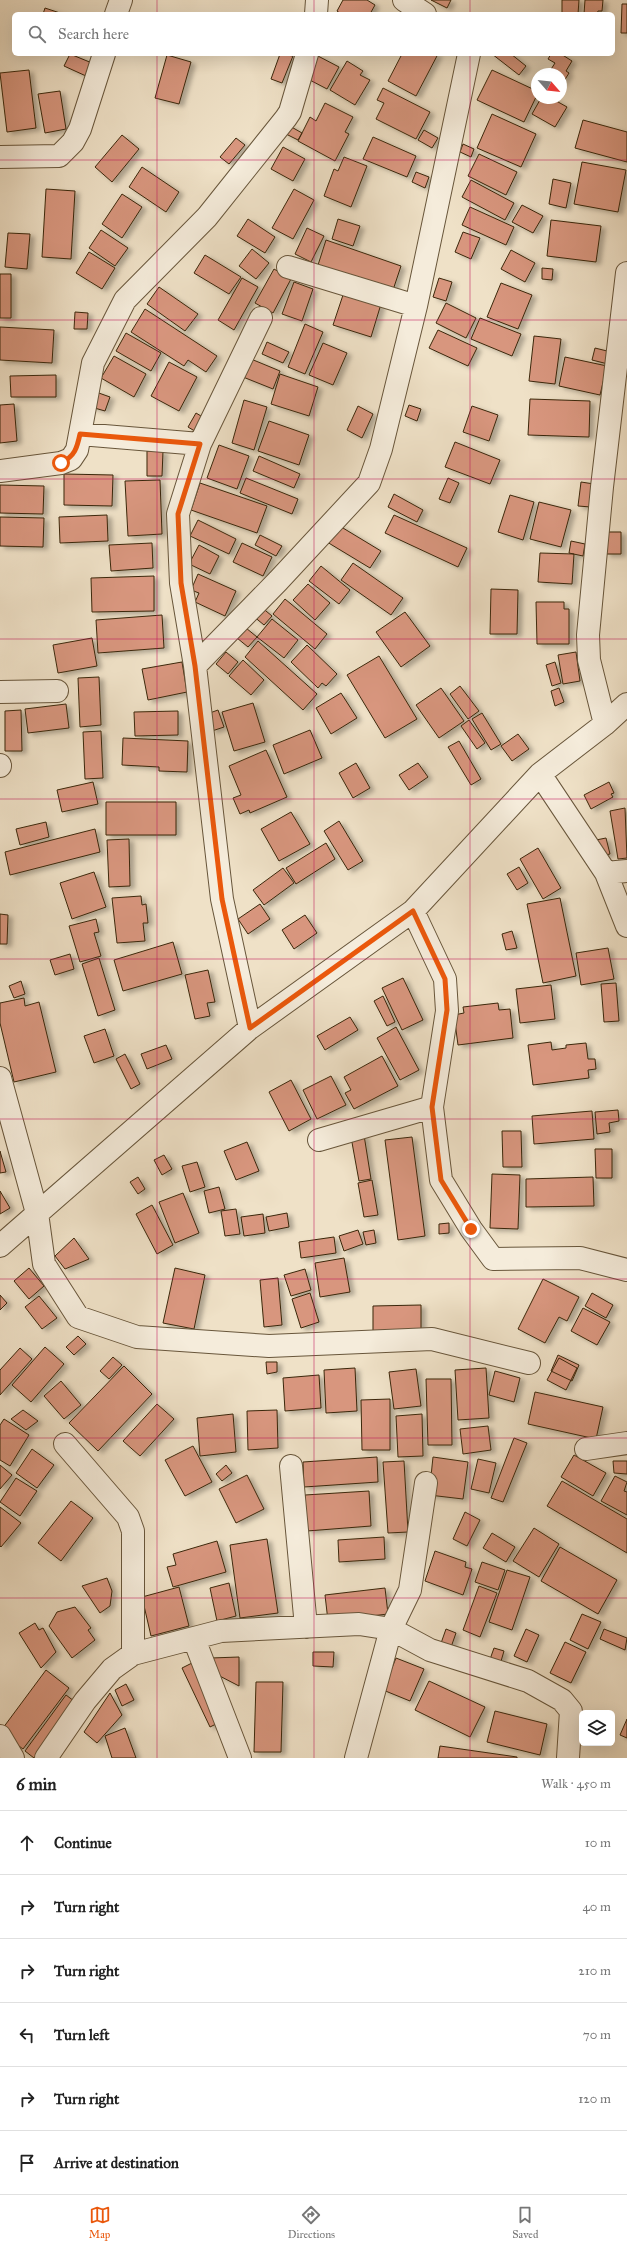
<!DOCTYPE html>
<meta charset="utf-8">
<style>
body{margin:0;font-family:"IM FELL Great Primer",serif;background:#f2f2f2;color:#222}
.controls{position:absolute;right:12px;bottom:12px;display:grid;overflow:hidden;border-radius:6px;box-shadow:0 4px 16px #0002}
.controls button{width:36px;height:36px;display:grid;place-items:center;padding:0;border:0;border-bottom:1px solid #e0e0e0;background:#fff;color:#222;font:20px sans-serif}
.compass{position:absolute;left:531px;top:68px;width:36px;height:36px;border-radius:50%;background:#fff;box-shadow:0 4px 16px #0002;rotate:118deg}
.stop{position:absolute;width:12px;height:12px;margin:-9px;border:3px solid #ea580c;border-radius:50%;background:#fff}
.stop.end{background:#ea580c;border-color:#fff;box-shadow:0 1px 4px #0008}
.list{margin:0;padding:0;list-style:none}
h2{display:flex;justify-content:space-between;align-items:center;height:52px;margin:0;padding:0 16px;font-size:17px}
h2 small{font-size:13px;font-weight:400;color:#767676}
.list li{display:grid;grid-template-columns:26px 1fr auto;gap:12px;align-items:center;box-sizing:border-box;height:64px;padding:0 16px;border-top:1px solid #e0e0e0}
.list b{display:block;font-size:15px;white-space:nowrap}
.list em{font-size:13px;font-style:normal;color:#767676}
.icon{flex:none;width:22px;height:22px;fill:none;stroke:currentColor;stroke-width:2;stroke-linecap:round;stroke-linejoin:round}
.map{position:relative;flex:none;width:627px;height:1758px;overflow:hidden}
.search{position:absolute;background:#fff;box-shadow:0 4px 16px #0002;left:12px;right:12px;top:12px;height:44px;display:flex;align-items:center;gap:10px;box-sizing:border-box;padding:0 14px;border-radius:6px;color:#767676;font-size:15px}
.sheet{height:436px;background:#fff}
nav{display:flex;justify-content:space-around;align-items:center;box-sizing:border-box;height:56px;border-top:1px solid #e0e0e0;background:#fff;font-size:11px;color:#767676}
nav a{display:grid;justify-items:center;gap:2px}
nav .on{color:#ea580c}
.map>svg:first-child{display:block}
.building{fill:#d8967e;stroke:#3b270c;filter:url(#shadow)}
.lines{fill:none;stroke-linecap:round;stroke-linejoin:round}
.minor-casing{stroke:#68563b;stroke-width:24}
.minor{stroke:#f5ecdb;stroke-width:22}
.route{stroke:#ea580c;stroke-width:5}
.grid{fill:none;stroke:#c2185b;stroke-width:1;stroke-opacity:0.55}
</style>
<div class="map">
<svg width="627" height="1758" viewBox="0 0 627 1758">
<defs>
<filter id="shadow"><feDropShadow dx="4.5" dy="2.5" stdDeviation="2" flood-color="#0004"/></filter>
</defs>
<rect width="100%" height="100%" fill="#efe1c7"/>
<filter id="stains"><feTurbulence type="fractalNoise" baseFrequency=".005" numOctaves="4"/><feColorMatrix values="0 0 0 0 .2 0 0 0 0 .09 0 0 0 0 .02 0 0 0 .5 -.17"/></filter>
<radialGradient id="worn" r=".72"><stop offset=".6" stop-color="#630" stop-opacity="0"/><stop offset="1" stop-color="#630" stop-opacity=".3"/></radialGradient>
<path class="building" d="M343,0H367L375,5L370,14H341L337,11Z
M431,0H451L447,8Z
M562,0H579L578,14H562Z
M585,0H603L602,11H598L597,14H584Z
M622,4H627V33H621Z
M45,8L63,14H43Z
M70,54L92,63L86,76L64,66Z
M280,54L293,56L282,83L271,79Z
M402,54H438L416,96L388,81Z
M492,54H511L526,66L519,75Z
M551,54H561L572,61L566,71L569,73L561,86V74H548L555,63L548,59Z
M167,55L191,62L179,104L155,98Z
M318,56L339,67L327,89L306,78Z
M347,61L363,71L360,75L370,80L355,105L330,90Z
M29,70L36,128L7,132L0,73Z
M492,70L537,91V95L524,122L477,100Z
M383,88L430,112L416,139L376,119L384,103L377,100Z
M60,91L66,129L45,133L38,94Z
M541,98H551L567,107L555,127L532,114Z
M325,103L353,117L345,132L349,134L335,161L298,141L310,117L316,121Z
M492,114L536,134L521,167L477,148Z
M583,120L627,132V162L575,148Z
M288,125L302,133L298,140L284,133Z
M424,130L438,138L432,148L418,140Z
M122,135L139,149L112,182L95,167Z
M373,137L416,156L407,177L363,159Z
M236,138L245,145L229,164L220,157Z
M463,144L474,149L471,157L460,152Z
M283,147L305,159L293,181L271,169Z
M479,154L517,172L506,195L468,176Z
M344,157L367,166L351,207L324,196L334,169L338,171Z
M582,162L626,170L618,212L574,204Z
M142,167L179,192L166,212L129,187Z
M416,172L429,177L425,188L412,182Z
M553,179L571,183L566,208L549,204Z
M471,180L514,203L505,220L462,197Z
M46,189L75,191L71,259L42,257Z
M294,189L314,200L293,239L272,228Z
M122,194L142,207L122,238L102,224Z
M522,205L543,216L533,233L512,222Z
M470,207L514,227L506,245L462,225Z
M248,219L275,237L265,253L237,236Z
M338,219L360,226L353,246L332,239Z
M551,220L601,226L596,262L547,256Z
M307,228L324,236L311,262L295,254Z
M101,230L128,248L115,266L89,248Z
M463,232L480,238L471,259L455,252Z
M8,233L30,234L27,269L5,267Z
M326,240L401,266L393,290L318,265Z
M252,249L269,263L256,279L239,266Z
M511,250L535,263L525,282L501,269Z
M89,252L115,268L102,289L76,273Z
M205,255L241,277L229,294L194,273Z
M542,268L553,269L552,280L542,279Z
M274,269L291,279L273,313L255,303Z
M0,274H11V318H0Z
M242,278L258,287L234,330L218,320Z
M439,278L452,282L446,301L433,297Z
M294,282L313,289L302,321L282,314Z
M501,283L532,295L518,329L487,317Z
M159,287L198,314L185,331L147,304Z
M344,292L381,304L371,337L333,325Z
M446,303L476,318L466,338L436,323Z
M145,309L217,356L206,372L188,360L184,366L131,332Z
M75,312L88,313L87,329H74Z
M480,318L521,334L512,356L471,339Z
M305,324L323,332L305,374L288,367Z
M0,327L54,330L52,363L0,360Z
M438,330L477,348L468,366L429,348Z
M126,333L161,353L151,371L116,351Z
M534,336L561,339L555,384L529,381Z
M267,342L289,352L283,363L262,354Z
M323,343L347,353L333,385L309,375Z
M595,348L611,352L608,364L592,360Z
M114,356L146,374L134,397L101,378Z
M565,357L607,366L600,395L559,386Z
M251,359L280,371L273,389L243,377Z
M169,362L197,377L179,411L151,396Z
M280,374L318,387L309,416L271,404Z
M56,375V397H11L10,376Z
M96,392L110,397L105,411L91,407Z
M530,399L590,401L589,437L528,435Z
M244,400L267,407L254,450L232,443Z
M14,404L17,441L0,443V405Z
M409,405L421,409L417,421L405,416Z
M358,406L373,414L362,438L347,430Z
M472,406L498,415L489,441L463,432Z
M196,413L206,419L198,433L188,427Z
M269,421L309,435L299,465L258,451Z
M455,442L500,460L490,484L445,467Z
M219,445L249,456L237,489L207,478Z
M147,451H163L162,476H147Z
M259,456L300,474L294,488L253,471Z
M64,474L113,475L112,506L64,505Z
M246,478L298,499L292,514L240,493Z
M448,478L459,483L450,503L439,499Z
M160,480L162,534L128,536L125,481Z
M581,482L594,484L591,507L578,506Z
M200,483L267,506L257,533L191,510Z
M0,485L44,486L43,514L0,513Z
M394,494L423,510L417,522L388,507Z
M510,495L534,502L523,540L498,532Z
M539,502L571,510L561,547L530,539Z
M107,515L108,541L60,543L59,517Z
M394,515L467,548L458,567L385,533Z
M0,517L44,518L43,547L0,546Z
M198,520L236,539L229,554L190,536Z
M338,525L381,551L370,568L327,542Z
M606,532H621V554H606Z
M260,535L282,546L276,556L255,545Z
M571,541L585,544L583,556L569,553Z
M152,543L153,568L111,571L109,545Z
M242,543L272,557L263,576L233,562Z
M199,545L219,556L210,574L189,564Z
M540,553L574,554L572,584L538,582Z
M353,563L403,598L391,615L341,580Z
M321,566L350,590L339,604L309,581Z
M198,574L236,591L225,616L195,602L199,593L191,590Z
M154,576V611L92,612L91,578Z
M308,584L330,603L315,620L293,600Z
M491,589L518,590L517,634H490Z
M285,599L327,634L315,649L273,614Z
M536,602H564V609H569V644H537Z
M260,606L272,616L264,625L252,615Z
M405,612L430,646L401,667L376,632Z
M162,615L164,648L98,653L96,620Z
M272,619L298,640L284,658L257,637Z
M246,628L257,637L248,647L237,638Z
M92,638L97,666L58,673L53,645Z
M258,641L317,694L303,710L245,657Z
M307,645L337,674L326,686L322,683L318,688L291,662Z
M226,652L238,662L228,674L216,664Z
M576,652L580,681L563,684L558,655Z
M379,656L417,719L385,738L347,675Z
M243,660L264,680L251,695L229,676Z
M182,662L187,692L148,700L142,669Z
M555,662L561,683L552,686L546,665Z
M99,677L101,725L80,727L78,678Z
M460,686L479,711L468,719L450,694Z
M441,688L464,721L439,738L416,705Z
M559,688L564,702L555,706L551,691Z
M341,693L357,718L331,734L316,708Z
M253,703L265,742L234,751L222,712Z
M66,704L69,728L28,733L25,709Z
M21,710L22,751H5V711Z
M218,710L224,727L212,731L207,714Z
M178,711V735L135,736L134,712Z
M482,713L501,744L491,750L472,719Z
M469,720L485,743L477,749L461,726Z
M310,730L322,758L284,774L273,745Z
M101,731L103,778L85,779L83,732Z
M518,734L529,749L512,761L501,746Z
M123,738L188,741L187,772L159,771V767L122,765Z
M459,741L481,779L471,785L448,747Z
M266,750L287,797L250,813L249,810L240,814L233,798L241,795L229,766Z
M356,763L370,788L353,798L339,773Z
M418,763L428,777L409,790L399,775Z
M93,782L98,804L62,812L57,790Z
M609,782L614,793L611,794L613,797L591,809L584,795Z
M106,802H176V835H106Z
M625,808L627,858L618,859L610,811Z
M291,812L310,844L279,861L261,829Z
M339,821L363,861L348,870L324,831Z
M46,822L49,837L20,845L16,829Z
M95,829L100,852L10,875L5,852Z
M606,838L610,854L601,856L596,840Z
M129,839L130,886L109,887L107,840Z
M326,843L335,859L296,884L286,868Z
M538,848L561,888L543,899L520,859Z
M519,867L528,883L517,890L507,874Z
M283,868L294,883L264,905L253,890Z
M94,872L106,907L72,919L60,883Z
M141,896L142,905L146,904L148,923H143L145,941L117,943L112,898Z
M560,898L576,976L543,983L527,904Z
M260,904L270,919L248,934L238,919Z
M0,914L8,915L7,944H0Z
M305,915L317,933L294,949L282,930Z
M96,919L99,932L94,933L101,956L80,962L69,926Z
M512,931L517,948L506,950L502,934Z
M173,942L182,974L123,991L114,960Z
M608,948L614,979L581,985L576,953Z
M70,954L74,969L55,975L50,960Z
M99,958L115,1010L98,1016L82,964Z
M208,970L215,1002L207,1003L210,1016L195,1019L185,975Z
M403,978L423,1020L402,1030L382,988Z
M21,981L25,994L14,998L9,986Z
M616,983L619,1021L604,1022L601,984Z
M551,985L555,1019L520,1023L516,989Z
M383,996L395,1022L387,1026L374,1001Z
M24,998L25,1006L39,1002L56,1072L14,1082L0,1023V1003Z
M498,1003L499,1010L510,1009L513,1038L458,1045L454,1015L464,1013L463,1007Z
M350,1017L358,1030L325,1050L317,1036Z
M396,1027L419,1070L400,1080L377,1038Z
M105,1029L114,1056L94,1063L84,1036Z
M551,1042L552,1050L566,1048V1045L586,1043L588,1059H595L596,1069L588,1070L589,1078L533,1085L528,1045Z
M166,1045L172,1059L147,1069L141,1054Z
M125,1054L140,1084L131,1089L116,1059Z
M382,1056L398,1086L354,1109L345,1093L351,1090L344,1077Z
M331,1076L346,1105L317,1119L303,1090Z
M291,1080L311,1119L289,1131L269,1092Z
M618,1110L619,1121L609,1123L610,1132L597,1134L595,1112Z
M592,1111L594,1139L534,1144L532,1116Z
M502,1131H521L522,1167H503Z
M364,1135L371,1179L359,1181L351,1137Z
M412,1137L425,1236L398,1240L385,1140Z
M247,1142L259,1171L236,1180L224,1151Z
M595,1149H612V1178H596Z
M0,1151L6,1172L0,1173Z
M164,1155L172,1169L162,1175L154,1160Z
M197,1162L205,1187L190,1192L182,1166Z
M492,1174L520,1175L518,1229L490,1228Z
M138,1177L145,1189L138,1194L130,1182Z
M593,1177L594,1206L526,1207V1179Z
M372,1180L378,1215L364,1217L358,1183Z
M219,1187L225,1209L209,1213L204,1191Z
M0,1191L10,1208L0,1214Z
M183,1193L199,1233L175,1243L159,1202Z
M152,1205L173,1245L157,1254L136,1214Z
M236,1209L240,1234L225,1236L221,1211Z
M287,1213L289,1227L269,1231L266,1217Z
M263,1214L265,1233L244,1236L241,1217Z
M449,1223V1233L439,1234V1224Z
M358,1230L363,1244L344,1251L339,1236Z
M374,1230L376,1243L366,1245L363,1232Z
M334,1237L336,1253L301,1258L299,1242Z
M74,1238L89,1259L65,1269L55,1256Z
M344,1258L350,1292L320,1297L315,1263Z
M29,1268L44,1286L29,1299L14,1281Z
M175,1268L205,1275L194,1329L163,1323Z
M305,1269L311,1290L291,1296L284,1275Z
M278,1278L282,1325L264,1327L260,1280Z
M543,1279L579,1297L567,1321L559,1317L545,1343L518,1329Z
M310,1293L319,1322L301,1328L292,1299Z
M592,1293L613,1305L606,1318L585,1306Z
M0,1295L7,1303L0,1310Z
M39,1296L57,1318L42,1329L25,1307Z
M421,1305V1338H373V1306Z
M583,1308L610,1322L597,1345L571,1331Z
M78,1336L86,1344L74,1355L66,1347Z
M45,1347L64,1364L31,1402L12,1385Z
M20,1348L32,1359L0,1395V1370Z
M558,1355L579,1365L572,1381L551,1371Z
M113,1357L122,1365L109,1379L100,1371Z
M559,1358L577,1368L566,1390L547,1380Z
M266,1362H277V1372L267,1374Z
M124,1366L152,1394L98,1451L69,1423Z
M355,1368L357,1411L326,1413L324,1370Z
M486,1368L489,1418L458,1420L455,1370Z
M416,1369L421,1406L394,1409L389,1372Z
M495,1371L520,1378L514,1402L489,1395Z
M319,1375L321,1408L285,1411L283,1378Z
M426,1379H451L452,1445H428Z
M61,1381L81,1405L64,1419L44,1396Z
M535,1392L603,1407L596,1439L528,1424Z
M390,1399V1450H362L361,1400Z
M157,1404L174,1419L140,1456L123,1441Z
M23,1410L38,1421L26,1430L11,1419Z
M277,1410L278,1448L248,1450L247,1411Z
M233,1414L236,1452L200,1456L197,1418Z
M422,1414L423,1456L398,1457L396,1416Z
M4,1419L29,1435L10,1466L0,1460V1425Z
M488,1426L491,1450L463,1454L460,1429Z
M514,1438L527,1443L503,1502L491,1498Z
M193,1446L212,1482L185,1496L165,1460Z
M32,1449L54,1465L37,1488L16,1473Z
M574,1455L606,1473L593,1496L561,1477Z
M377,1457L378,1482L304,1487L303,1462Z
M433,1457L468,1462L463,1499L429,1495Z
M478,1459L496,1463L489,1493L471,1489Z
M404,1461L408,1532L388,1533L383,1462Z
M613,1461H627V1474L614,1473Z
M0,1465L12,1475L0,1489Z
M226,1465L232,1473L222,1481L216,1474Z
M247,1475L264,1509L236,1523L219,1489Z
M615,1476L627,1482L624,1491L627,1492V1515L601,1501Z
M16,1478L37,1491L20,1516L0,1502Z
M562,1481L627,1519V1553L547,1506Z
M369,1491L371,1526L307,1531L305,1495Z
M71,1501L93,1518L61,1561L38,1543Z
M0,1507L21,1523L1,1547L0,1546Z
M465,1512L480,1520L467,1546L453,1539Z
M534,1528L559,1544L539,1577L513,1561Z
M492,1533L515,1547L506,1562L483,1548Z
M384,1537L385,1559L339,1562L338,1540Z
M267,1539L278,1613L240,1618L230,1545Z
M217,1541L226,1572L173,1587L167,1567L176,1565L173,1554Z
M560,1547L617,1580L598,1614L541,1581Z
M435,1551L466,1562L465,1567L472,1569L463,1595L425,1581Z
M482,1562L505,1570L498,1590L475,1582Z
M507,1570L530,1577L512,1630L489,1622Z
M107,1578L112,1591L110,1606L100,1613L82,1586Z
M229,1583L236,1616L217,1621L210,1588Z
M479,1586L497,1593L480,1637L463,1630Z
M179,1587L189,1626L151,1636L142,1597Z
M385,1588L388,1614L328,1621L325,1595Z
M75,1607L91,1628L88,1630L95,1640L72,1658L49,1626L57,1612Z
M582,1614L601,1622L588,1649L570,1640Z
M35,1623L39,1630L43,1628L56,1652L41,1668L19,1633Z
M446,1629L456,1633L450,1650L440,1646Z
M526,1629L539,1635L527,1662L514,1656Z
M604,1629L627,1638L625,1650L600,1639Z
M565,1642L586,1652L571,1683L550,1673Z
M494,1648L504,1651L499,1668L488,1665Z
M313,1652H334L333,1667L313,1666Z
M239,1657V1686L212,1672L211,1658Z
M396,1658L424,1669L410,1701L383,1690Z
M192,1663L220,1722L210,1727L182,1668Z
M46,1670L69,1688L23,1749L0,1732Z
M429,1681L485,1707L470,1737L415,1710Z
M256,1682H283L281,1752H254Z
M126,1684L134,1700L122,1706L115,1690Z
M110,1693L122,1715L97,1743L84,1732Z
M66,1695L78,1704L38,1758H34L25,1751Z
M495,1711L547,1724L540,1755L487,1742Z
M627,1719V1738L620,1735Z
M125,1728L136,1758H112L105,1736Z
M440,1746L517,1757V1758H438Z"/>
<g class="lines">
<defs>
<path id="minor" d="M404,0L425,14
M116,14L121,0
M316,14L317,0
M0,157L59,156L73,142L80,129L104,54
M288,267L416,306
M80,434L200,444
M0,471L61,463L71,459L77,450L93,363L125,300L207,217L286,118L290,112L307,54
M195,666L278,581L369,483L381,449L416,306L469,54
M0,692L57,691
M605,724L589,660L588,635L602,487L627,273
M0,765V766
M540,774L606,873L627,926
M606,873L627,871
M250,1028L222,899L195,666L181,583L178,514L200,444L261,318
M0,1078L37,1213L44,1264L78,1317L137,1337L269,1346L432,1339L529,1363
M432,1107L441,1180L471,1229L493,1259L580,1258L627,1270
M319,1140L432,1107L447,1011L445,979L413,911
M0,1246L250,1028L413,911L540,774L605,724L627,704
M65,1444L128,1517L133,1531V1654
M586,1449L627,1443
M291,1466L306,1627
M194,1639L240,1758
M0,1736L13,1758
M46,1758L85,1701L112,1669L133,1654L221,1631L359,1624L391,1629L430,1650L528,1681L562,1700L571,1711L568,1758
M356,1758L391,1629L410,1590L426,1483"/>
</defs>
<use href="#minor" class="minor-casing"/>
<use href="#minor" class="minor"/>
</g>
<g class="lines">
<path class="route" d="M61,463C75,456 77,448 80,434L200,444L178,514L181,583L195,666L222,899L250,1028L413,911L445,979L447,1010L432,1107L441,1180L471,1229"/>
</g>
<path class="grid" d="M157,0V14M314,0V14M470,0V14M157,54V1758M314,54V1758M470,54V1758M0,160H627M0,320H627M0,479H627M0,639H627M0,799H627M0,959H627M0,1119H627M0,1279H627M0,1438H627M0,1598H627"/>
<rect width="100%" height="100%" filter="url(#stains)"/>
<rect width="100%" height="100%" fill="url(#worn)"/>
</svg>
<div class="controls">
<button><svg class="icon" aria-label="layers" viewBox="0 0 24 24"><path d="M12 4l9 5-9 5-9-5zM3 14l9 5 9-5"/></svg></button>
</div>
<svg class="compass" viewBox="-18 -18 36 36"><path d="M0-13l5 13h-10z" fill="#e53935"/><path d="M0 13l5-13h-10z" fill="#767676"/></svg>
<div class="stop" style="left:61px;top:463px"></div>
<div class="stop end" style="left:471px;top:1229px"></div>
<div class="search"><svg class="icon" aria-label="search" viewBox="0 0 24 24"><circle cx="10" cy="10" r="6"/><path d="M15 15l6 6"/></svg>Search here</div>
</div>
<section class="sheet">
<h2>6 min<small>Walk · 450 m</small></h2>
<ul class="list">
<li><svg class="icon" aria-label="ahead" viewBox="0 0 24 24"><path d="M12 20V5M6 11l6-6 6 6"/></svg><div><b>Continue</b></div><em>10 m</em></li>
<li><svg class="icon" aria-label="right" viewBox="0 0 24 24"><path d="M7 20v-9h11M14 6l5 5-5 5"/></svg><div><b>Turn right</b></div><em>40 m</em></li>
<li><svg class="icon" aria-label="right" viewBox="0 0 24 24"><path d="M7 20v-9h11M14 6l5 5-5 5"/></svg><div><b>Turn right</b></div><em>210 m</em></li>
<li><svg class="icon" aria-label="left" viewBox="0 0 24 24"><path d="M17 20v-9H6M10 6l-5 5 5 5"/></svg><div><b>Turn left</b></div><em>70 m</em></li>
<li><svg class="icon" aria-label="right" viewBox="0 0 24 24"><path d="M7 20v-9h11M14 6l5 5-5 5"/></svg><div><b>Turn right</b></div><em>120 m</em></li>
<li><svg class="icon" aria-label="arrive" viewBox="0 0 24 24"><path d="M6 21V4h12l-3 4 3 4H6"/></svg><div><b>Arrive at destination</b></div></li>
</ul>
</section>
<nav>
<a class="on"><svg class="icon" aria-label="map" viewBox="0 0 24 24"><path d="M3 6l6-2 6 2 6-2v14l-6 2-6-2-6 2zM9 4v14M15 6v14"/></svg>Map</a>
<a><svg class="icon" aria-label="directions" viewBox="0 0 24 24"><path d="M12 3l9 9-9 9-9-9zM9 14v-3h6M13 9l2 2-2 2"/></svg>Directions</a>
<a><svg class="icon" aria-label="saved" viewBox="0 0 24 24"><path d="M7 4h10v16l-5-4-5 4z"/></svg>Saved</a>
</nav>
